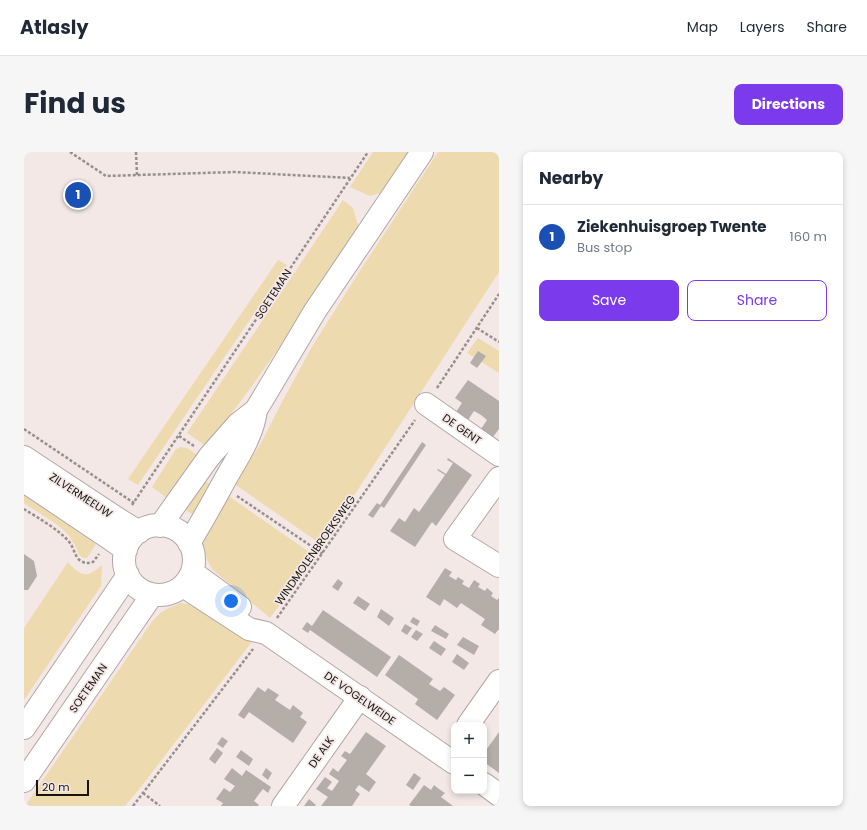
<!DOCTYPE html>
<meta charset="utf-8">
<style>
body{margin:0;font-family:Poppins,sans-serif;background:#f6f6f7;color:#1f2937}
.controls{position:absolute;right:12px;bottom:12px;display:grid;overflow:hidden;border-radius:8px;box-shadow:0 2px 6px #0003}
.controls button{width:36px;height:36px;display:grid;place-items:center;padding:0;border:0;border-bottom:1px solid #e0e1e3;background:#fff;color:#1f2937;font:20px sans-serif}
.scale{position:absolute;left:12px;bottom:10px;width:53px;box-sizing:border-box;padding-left:4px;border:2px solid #181414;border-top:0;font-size:11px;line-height:14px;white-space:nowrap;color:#181414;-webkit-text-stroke:3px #f3e8e6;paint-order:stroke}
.you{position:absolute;left:207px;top:449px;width:14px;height:14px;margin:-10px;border:3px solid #fff;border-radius:50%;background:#1a73e8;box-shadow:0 0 0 6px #1a73e833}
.badge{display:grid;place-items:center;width:26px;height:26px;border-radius:50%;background:#7c3aed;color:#fff;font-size:13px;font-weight:700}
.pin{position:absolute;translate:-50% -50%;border:2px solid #fff;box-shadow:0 1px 4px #0006}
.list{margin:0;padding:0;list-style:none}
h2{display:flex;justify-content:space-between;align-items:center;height:52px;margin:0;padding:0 16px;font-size:17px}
h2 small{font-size:13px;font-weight:400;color:#747a83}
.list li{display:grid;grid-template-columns:26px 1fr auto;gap:12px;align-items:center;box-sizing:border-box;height:64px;padding:0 16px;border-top:1px solid #e0e1e3}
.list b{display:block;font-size:15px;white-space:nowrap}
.list p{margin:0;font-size:13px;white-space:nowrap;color:#747a83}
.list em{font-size:13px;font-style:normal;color:#747a83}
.actions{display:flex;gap:8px;padding:12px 16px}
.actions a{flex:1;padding:9px 0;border:1px solid #7c3aed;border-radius:8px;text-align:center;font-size:14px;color:#7c3aed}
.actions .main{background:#7c3aed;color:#fff}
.map{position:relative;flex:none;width:475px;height:654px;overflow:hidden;border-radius:8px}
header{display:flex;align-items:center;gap:24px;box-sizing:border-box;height:56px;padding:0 20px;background:#fff;border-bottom:1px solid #e0e1e3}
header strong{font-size:19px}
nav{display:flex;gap:22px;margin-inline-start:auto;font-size:14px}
.intro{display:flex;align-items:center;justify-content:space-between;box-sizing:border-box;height:96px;padding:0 24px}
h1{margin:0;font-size:28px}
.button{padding:10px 18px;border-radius:8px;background:#7c3aed;color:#fff;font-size:14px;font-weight:700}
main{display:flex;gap:24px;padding:0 24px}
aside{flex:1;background:#fff;border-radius:8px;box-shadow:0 2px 6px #0003}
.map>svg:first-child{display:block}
.green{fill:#eedaaf}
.building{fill:#b5ada8}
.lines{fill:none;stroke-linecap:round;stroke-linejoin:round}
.minor-casing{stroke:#b1a7a6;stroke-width:24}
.path{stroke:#978f8e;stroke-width:2.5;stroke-dasharray:3 2;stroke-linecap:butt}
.minor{stroke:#fff;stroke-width:22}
.labels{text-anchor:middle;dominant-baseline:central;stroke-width:3.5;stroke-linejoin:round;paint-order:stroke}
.street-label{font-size:11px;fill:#181414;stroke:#f3e8e6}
</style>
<header>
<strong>Atlasly</strong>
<nav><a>Map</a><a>Layers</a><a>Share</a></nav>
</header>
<div class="intro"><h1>Find us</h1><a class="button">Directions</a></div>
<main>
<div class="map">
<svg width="475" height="654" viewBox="0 0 475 654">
<rect width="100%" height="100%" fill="#f3e8e6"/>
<path class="green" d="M349,0H389L365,36L356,41L346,44L326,35Z
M414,0H474L475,1V120L298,393L209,331L236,293L259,248L289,193L337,117Z
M319,48L329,56L335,76C286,150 238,225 182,294L163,281Z
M254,108L263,113L114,333L104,327Z
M454,186L475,199V221L443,201Z
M157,295L163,296L175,304L143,346L128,335L152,297Z
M180,328L190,335L171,364L160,357Z
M0,342L72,392L63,406C54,406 54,400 51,393C49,391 47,388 46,385C36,372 14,361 0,351Z
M203,343L291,404L246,466L189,418L183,408L180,399L178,387Z
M44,410C49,416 58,426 67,421C71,419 74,416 78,413L77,434L0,548V476Z
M157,451L177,454L230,487L117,635L101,654H1L127,471C138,458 142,457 157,451Z"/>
<path class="building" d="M454,199L462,204L453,216L446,211Z
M444,228L475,249V277L469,285L457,277L463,268L457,263L450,259L444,268L432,260L438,251L431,246Z
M398,290L402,293L360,356L357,354L349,366L344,363L353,351L356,353Z
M424,306L448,323L412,374L408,370L391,395L366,379L375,366L381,370L390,356L395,360L421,323L413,318L414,317L422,322L429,311L423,308Z
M0,402L10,409L13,424L4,438H0Z
M421,416L428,420L425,424L432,428L434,425L440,429L438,432L445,436L450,428L456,432L454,435L461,439L463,436L469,441L467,444L473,448L475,446V478H474L471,482L457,473L461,467L437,451L433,456L420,447L416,454L402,445Z
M314,427L319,431L314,439L308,435Z
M334,444L346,452L341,459L329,451Z
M357,457L370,466L365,474L353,465Z
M299,458L367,505L353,525L286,478L284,481L278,477L283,470L288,474Z
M389,465L396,469L393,474L386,470Z
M381,472L388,476L383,483L377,479Z
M411,473L425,482L422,487L407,479Z
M392,478L399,482L393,489L387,485Z
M439,485L455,494L450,503L433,493Z
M410,489L422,497L417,504L405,496Z
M433,502L445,511L440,518L428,510Z
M375,503L409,527L405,532L416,539L420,535L431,543L413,568L391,552L394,547L361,523Z
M234,535L241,540L244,536L255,543L251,548L266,558L269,553L279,561L276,565L283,570L269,591L225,560L220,567L214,563Z
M342,580L362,594L342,622L352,630L345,640L335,633L331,638L336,642L328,654H297L304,645L292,637L301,625L308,630L303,636L308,639L315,629L305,622L309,616L314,620L323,608L317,604L321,599L326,602Z
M475,580V621L460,610V601Z
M198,585L204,589L199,596L193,592Z
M193,596L199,601L191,612L185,607Z
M217,598L229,607L225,614L212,605Z
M208,616L218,624L222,618L247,635L244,641L239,637L235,642L230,649L235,653L234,654H197L199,651L192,647L200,636L206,640L211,634L200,627Z
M242,616L248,621L244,628L238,623Z
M390,621L397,626L389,638L382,633Z
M400,633L407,638L410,633L415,637L421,641L417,645L429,654H387L385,653Z
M285,647L292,653L291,654H280Z"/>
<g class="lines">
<defs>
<path id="minor" d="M402,252L475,303
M0,305L97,369L115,380
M475,326L431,387L475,414
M0,329L85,386L102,398
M100 408a35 35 0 1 1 70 0a35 35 0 1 1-70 0Z
M136,374L185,305L214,272L232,258L291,159L355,64L398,0
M165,391C178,370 190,348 202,326C214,305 229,283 232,258
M168,420L216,455
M159,434L225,477L242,481L430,611
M444,573L475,529
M0,576L104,423
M0,629L128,443
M460,632L475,643
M259,654L336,545"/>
</defs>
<use href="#minor" class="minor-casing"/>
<path class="path" d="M46,0L82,24L211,20L326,26
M112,0L113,23
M453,176L475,190
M413,236L475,142
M0,277L110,351
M155,284L170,294
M213,344L299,402
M108,353L344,0
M0,357C14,366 36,378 46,391C50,396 51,406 57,409C62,412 65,411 69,410L75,402
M253,466L391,268
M119,641L136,654
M109,654L229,497"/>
<use href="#minor" class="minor"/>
</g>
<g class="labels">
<g class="street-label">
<text transform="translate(249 142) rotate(-57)">SOETEMAN</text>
<text transform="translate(438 277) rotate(35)">DE GENT</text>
<text transform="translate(57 343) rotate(33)">ZILVERMEEUW</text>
<text transform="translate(291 398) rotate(-55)">WINDMOLENBROEKSWEG</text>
<text transform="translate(64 536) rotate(-55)">SOETEMAN</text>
<text transform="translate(336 546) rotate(35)">DE VOGELWEIDE</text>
<text transform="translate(297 600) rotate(-55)">DE ALK</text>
</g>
</g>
</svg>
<div class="controls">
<button>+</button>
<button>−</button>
</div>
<div class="scale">20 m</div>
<div class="you"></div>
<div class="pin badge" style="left:54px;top:43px;background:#1a4fb4">1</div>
</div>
<aside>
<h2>Nearby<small></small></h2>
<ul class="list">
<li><span class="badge" style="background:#1a4fb4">1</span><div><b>Ziekenhuisgroep Twente</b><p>Bus stop</p></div><em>160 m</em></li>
</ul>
<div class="actions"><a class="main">Save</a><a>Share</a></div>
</aside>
</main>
